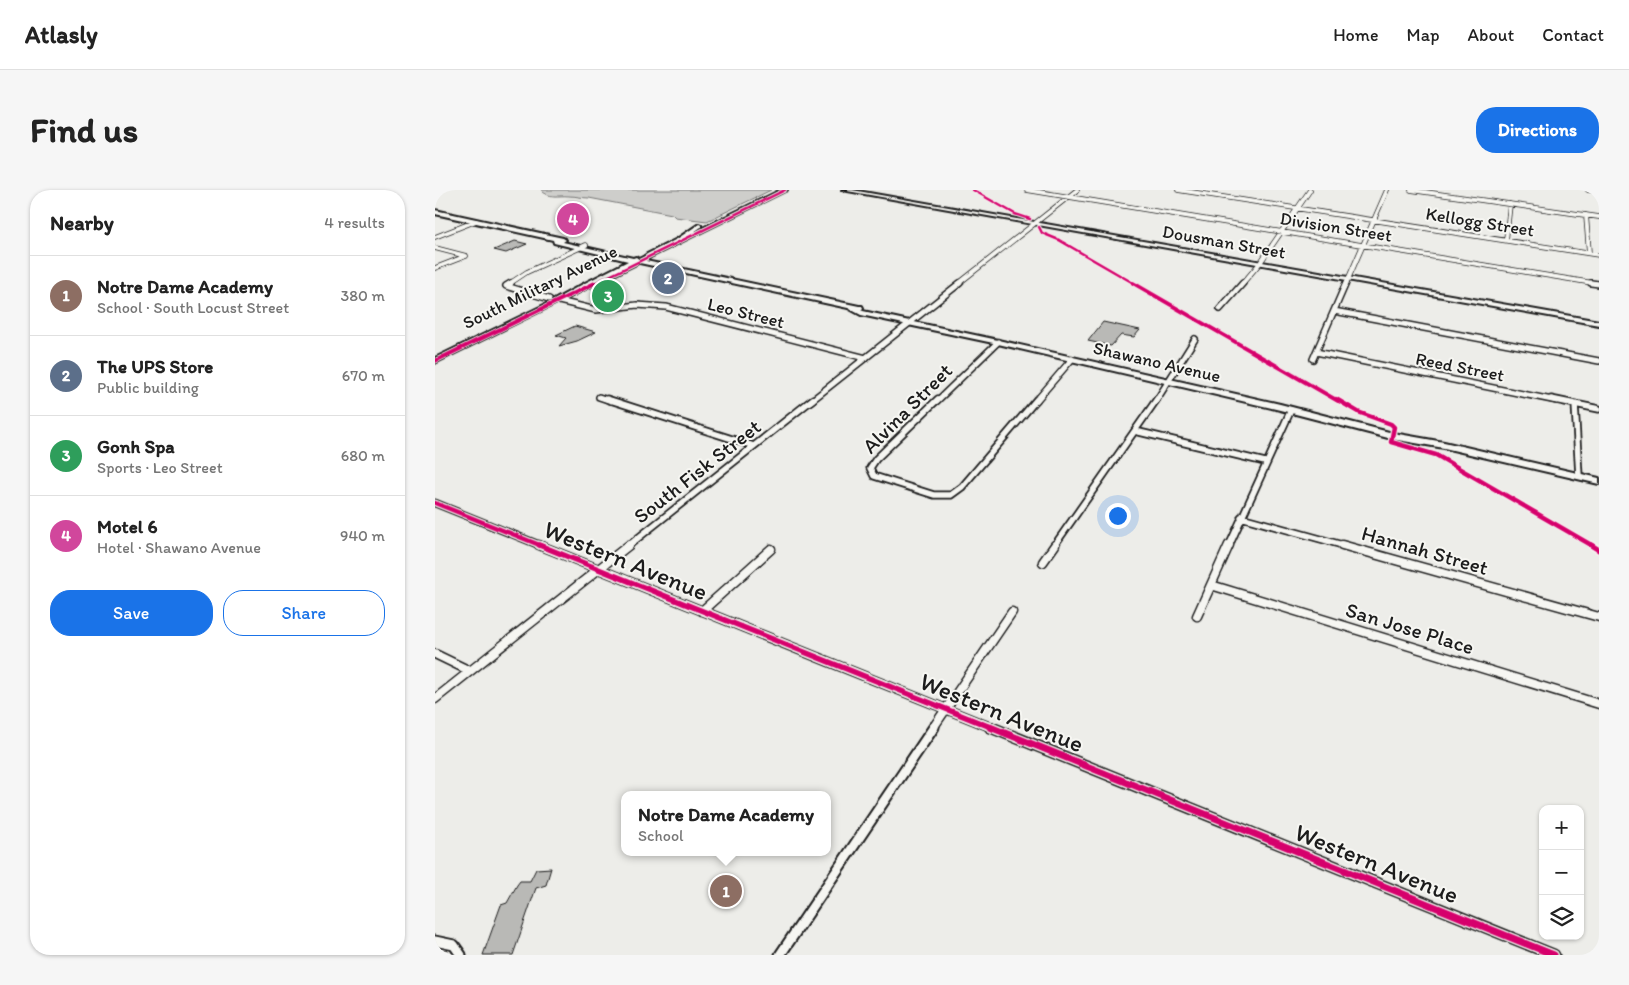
<!DOCTYPE html>
<meta charset="utf-8">
<style>
body{margin:0;font-family:Itim,sans-serif;background:#f6f6f6;color:#222}
.controls{position:absolute;right:15px;bottom:15px;display:grid;overflow:hidden;border-radius:10px;box-shadow:0 1px 4px #0004}
.controls button{width:45px;height:45px;display:grid;place-items:center;padding:0;border:0;border-bottom:1px solid #e0e0e0;background:#fff;color:#222;font:25px sans-serif}
.you{position:absolute;left:682px;top:325px;width:18px;height:18px;margin:-12px;border:4px solid #fff;border-radius:50%;background:#1a73e8;box-shadow:0 0 0 8px #1a73e833}
.badge{display:grid;place-items:center;width:32px;height:32px;border-radius:50%;background:#1a73e8;color:#fff;font-size:16px;font-weight:700}
.pin{position:absolute;translate:-50% -50%;border:2px solid #fff;box-shadow:0 1px 5px #0006}
.popup{position:absolute;left:186px;top:601px;width:210px;height:65px;box-sizing:border-box;display:grid;place-content:center;border-radius:10px;background:#fff;filter:drop-shadow(0 1px 4px #0005);font-size:16px;white-space:nowrap;color:#767676}
.popup b{font-size:19px;color:#222}
.popup::after{content:'';position:absolute;left:50%;top:100%;margin-left:-10px;border:10px solid transparent;border-top-color:#fff}
.list{margin:0;padding:0;list-style:none}
h2{display:flex;justify-content:space-between;align-items:center;height:65px;margin:0;padding:0 20px;font-size:21px}
h2 small{font-size:16px;font-weight:400;color:#767676}
.list li{display:grid;grid-template-columns:32px 1fr auto;gap:15px;align-items:center;box-sizing:border-box;height:80px;padding:0 20px;border-top:1px solid #e0e0e0}
.list b{display:block;font-size:19px;white-space:nowrap}
.list p{margin:0;font-size:16px;white-space:nowrap;color:#767676}
.list em{font-size:16px;font-style:normal;color:#767676}
.actions{display:flex;gap:10px;padding:15px 20px}
.actions a{flex:1;padding:11px 0;border:1px solid #1a73e8;border-radius:20px;text-align:center;font-size:18px;color:#1a73e8}
.actions .main{background:#1a73e8;color:#fff}
.icon{flex:none;width:28px;height:28px;fill:none;stroke:currentColor;stroke-width:2;stroke-linecap:round;stroke-linejoin:round}
.map{position:relative;flex:none;width:1164px;height:765px;overflow:hidden;border-radius:20px}
header{display:flex;align-items:center;gap:30px;box-sizing:border-box;height:70px;padding:0 25px;background:#fff;border-bottom:1px solid #e0e0e0}
header strong{font-size:24px}
nav{display:flex;gap:28px;margin-inline-start:auto;font-size:18px}
.intro{display:flex;align-items:center;justify-content:space-between;box-sizing:border-box;height:120px;padding:0 30px}
h1{margin:0;font-size:35px}
.button{padding:12px 22px;border-radius:20px;background:#1a73e8;color:#fff;font-size:18px;font-weight:700}
main{display:flex;gap:30px;padding:0 30px}
aside{flex:1;background:#fff;border-radius:20px;box-shadow:0 1px 4px #0004}
.map>svg:first-child{display:block}
.green{fill:#cececb;stroke:#757574}
.building{fill:#b9b9b6;stroke:#1c1c1c}
.lines{fill:none;stroke-linecap:round;stroke-linejoin:round}
.street-far4-casing{stroke:#1c1c1c;stroke-width:5.5}
.street-far3-casing{stroke:#1c1c1c;stroke-width:8}
.street-far2-casing{stroke:#1c1c1c;stroke-width:9}
.street-far1-casing{stroke:#1c1c1c;stroke-width:11}
.street-casing{stroke:#1c1c1c;stroke-width:13}
.secondary-casing{stroke:#1c1c1c;stroke-width:4}
.primary-casing{stroke:#1c1c1c;stroke-width:4}
.street-far4{stroke:#f6f6f2;stroke-width:4}
.street-far3{stroke:#f6f6f2;stroke-width:5}
.street-far2{stroke:#f6f6f2;stroke-width:5.5}
.street-far1{stroke:#f6f6f2;stroke-width:8}
.street{stroke:#f6f6f2;stroke-width:9}
.secondary{fill:#f6f6f2;fill-rule:evenodd}
.primary{fill:#f6f6f2;fill-rule:evenodd}
.cycleway-far4-casing{stroke:#f6f6f2;stroke-width:4.5}
.cycleway-far3-casing{stroke:#f6f6f2;stroke-width:5.5}
.cycleway-far2-casing{stroke:#f6f6f2;stroke-width:7}
.cycleway-far1-casing{stroke:#f6f6f2;stroke-width:9}
.cycleway-casing{stroke:#f6f6f2;stroke-width:10}
.cycleway-far4{stroke:#d6006c;stroke-width:2.5}
.cycleway-far3{stroke:#d6006c;stroke-width:4}
.cycleway-far2{stroke:#d6006c;stroke-width:4.5}
.cycleway-far1{stroke:#d6006c;stroke-width:5.5}
.cycleway{stroke:#d6006c;stroke-width:7}
.labels{text-anchor:middle;dominant-baseline:central;stroke-width:4;stroke-linejoin:round;paint-order:stroke}
.far-street-label{font-size:18px;fill:#1c1c1c;stroke:#f6f6f2}
.street-label{font-size:21px;fill:#1c1c1c;stroke:#f6f6f2}
.near-street-label{font-size:25px;fill:#1c1c1c;stroke:#f6f6f2}
</style>
<header>
<strong>Atlasly</strong>
<nav><a>Home</a><a>Map</a><a>About</a><a>Contact</a></nav>
</header>
<div class="intro"><h1>Find us</h1><a class="button">Directions</a></div>
<main>
<aside>
<h2>Nearby<small>4 results</small></h2>
<ul class="list">
<li><span class="badge" style="background:#8d6e63">1</span><div><b>Notre Dame Academy</b><p>School · South Locust Street</p></div><em>380 m</em></li>
<li><span class="badge" style="background:#5c6f8a">2</span><div><b>The UPS Store</b><p>Public building</p></div><em>670 m</em></li>
<li><span class="badge" style="background:#2e9e5b">3</span><div><b>Gonh Spa</b><p>Sports · Leo Street</p></div><em>680 m</em></li>
<li><span class="badge" style="background:#d1479c">4</span><div><b>Motel 6</b><p>Hotel · Shawano Avenue</p></div><em>940 m</em></li>
</ul>
<div class="actions"><a class="main">Save</a><a>Share</a></div>
</aside>
<div class="map">
<svg width="1164" height="765" viewBox="0 0 1164 765">
<rect width="100%" height="100%" fill="#edede9"/>
<filter id="ink" filterUnits="userSpaceOnUse"><feTurbulence type="fractalNoise" baseFrequency=".02" numOctaves="2"/><feDisplacementMap in="SourceGraphic" scale="10" xChannelSelector="R" yChannelSelector="G"/><feConvolveMatrix kernelMatrix="1 2 1 2 8 2 1 2 1" color-interpolation-filters="sRGB"/></filter>
<g filter="url(#ink)">
<path class="green" d="M106,0H336L272,31L240,27L237,24L154,8C147,8 141,6 134,6C123,5 114,9 106,0Z"/>
<path class="building" d="M80,51L92,54L71,63L59,60Z
M668,132L705,140L699,147L686,145L676,156L653,151Z
M140,136L161,142L142,151L124,156L131,148L121,145Z
M116,678L111,695L101,698L78,765H48L66,715L72,713L82,695L85,691H95L101,679Z"/>
<g class="lines">
<defs>
<path id="street-far4" d="M592,0L1164,94
M743,0L1164,65
M976,0L1164,27
M1153,0L1164,1
M1151,25L1154,63
M0,47L41,31
M1071,50L1075,14
M0,58L31,66
M0,78L31,66
M74,94L92,82L151,55
M523,94L642,0
M807,94L825,73L875,0
M911,94L952,0"/>
<path id="street-far3" d="M76,93L71,96L114,109
M1156,93L1164,94
M124,111L161,120L202,115L231,117L431,168
M785,119L808,93
M899,121L1164,171
M881,162L1122,211
M878,169L911,93
M164,207L176,211
M376,211L525,93
M502,211L563,152
M601,211L637,169
M721,211L760,149"/>
<path id="street-far2" d="M172,209L319,256
M503,209L441,269L435,278L439,286L499,305H516L527,297L602,209
M1116,209L1164,219
M1140,214L1144,286
M700,241L830,272
M0,313L107,356
M806,327L911,356
M193,356L378,209
M619,356L722,209
M794,356L856,220"/>
<path id="street-far1" d="M104,355L558,538
M907,355L1164,427
M608,372L620,355
M776,395L1164,514
M267,421L336,359
M762,426L794,355
M0,464L35,481
M0,509L194,355
M498,538L577,422"/>
<path id="street" d="M555,537L1119,765
M0,751L19,755L26,765
M345,765L499,537"/>
<path id="secondary" d="M346,0H352L0,173V168Z
M407,0H417L1164,131V135Z"/>
<path id="primary" d="M0,20L128,48L131,50L128,52L198,68L201,67L205,70L212,64L242,49L264,34L266,35V37L246,51L216,66L211,71L424,116H427L428,118L426,120L428,121L563,150L845,214L958,243L1009,252L1164,288V294L1009,258L957,249L845,220L563,154L426,125L413,118L200,72L124,113L120,111L121,109L148,94L193,71L119,53L118,50L0,24Z"/>
</defs>
<use href="#street-far4" class="street-far4-casing"/>
<use href="#street-far3" class="street-far3-casing"/>
<use href="#street-far2" class="street-far2-casing"/>
<use href="#street-far1" class="street-far1-casing"/>
<use href="#street" class="street-casing"/>
<use href="#secondary" class="secondary-casing"/>
<use href="#primary" class="primary-casing"/>
<use href="#street-far4" class="street-far4"/>
<use href="#street-far3" class="street-far3"/>
<use href="#street-far2" class="street-far2"/>
<use href="#street-far1" class="street-far1"/>
<use href="#street" class="street"/>
<use href="#secondary" class="secondary"/>
<use href="#primary" class="primary"/>
<defs>
<path id="cycleway-far4" d="M538,0L580,24L595,29
M604,37L607,43L624,50L700,94
M158,94L350,0"/>
<path id="cycleway-far3" d="M698,93L903,211
M0,171L160,93"/>
<path id="cycleway-far2" d="M901,209L923,222L956,234L959,237L956,252L1001,265L1158,356
M0,313L107,356"/>
<path id="cycleway-far1" d="M104,355L558,538
M1156,355L1164,360"/>
<path id="cycleway" d="M555,537L1119,765"/>
</defs>
<use href="#cycleway-far4" class="cycleway-far4-casing"/>
<use href="#cycleway-far3" class="cycleway-far3-casing"/>
<use href="#cycleway-far2" class="cycleway-far2-casing"/>
<use href="#cycleway-far1" class="cycleway-far1-casing"/>
<use href="#cycleway" class="cycleway-casing"/>
<use href="#cycleway-far4" class="cycleway-far4"/>
<use href="#cycleway-far3" class="cycleway-far3"/>
<use href="#cycleway-far2" class="cycleway-far2"/>
<use href="#cycleway-far1" class="cycleway-far1"/>
<use href="#cycleway" class="cycleway"/>
</g>
</g>
<g class="labels">
<g class="far-street-label">
<text transform="translate(1045 32) rotate(9)">Kellogg Street</text>
<text transform="translate(901 37) rotate(9)">Division Street</text>
<text transform="translate(789 52) rotate(10)">Dousman Street</text>
<text transform="translate(105 97) rotate(-26)">South Military Avenue</text>
<text transform="translate(311 123) rotate(14)">Leo Street</text>
<text transform="translate(722 172) rotate(13)">Shawano Avenue</text>
<text transform="translate(1025 177) rotate(11)">Reed Street</text>
</g>
<g class="street-label">
<text transform="translate(472 218) rotate(-45)">Alvina Street</text>
<text transform="translate(262 281) rotate(-38)">South Fisk Street</text>
<text transform="translate(990 360) rotate(16)">Hannah Street</text>
<text transform="translate(975 438) rotate(17)">San Jose Place</text>
</g>
<g class="near-street-label">
<text transform="translate(191 370) rotate(22)">Western Avenue</text>
<text transform="translate(567 522) rotate(22)">Western Avenue</text>
<text transform="translate(942 673) rotate(22)">Western Avenue</text>
</g>
</g>
</svg>
<div class="controls">
<button>+</button>
<button>−</button>
<button><svg class="icon" aria-label="layers" viewBox="0 0 24 24"><path d="M12 4l9 5-9 5-9-5zM3 14l9 5 9-5"/></svg></button>
</div>
<div class="you"></div>
<div class="pin badge" style="left:291px;top:701px;background:#8d6e63">1</div>
<div class="popup"><b>Notre Dame Academy</b>School</div>
<div class="pin badge" style="left:233px;top:88px;background:#5c6f8a">2</div>
<div class="pin badge" style="left:173px;top:106px;background:#2e9e5b">3</div>
<div class="pin badge" style="left:138px;top:29px;background:#d1479c">4</div>
</div>
</main>
